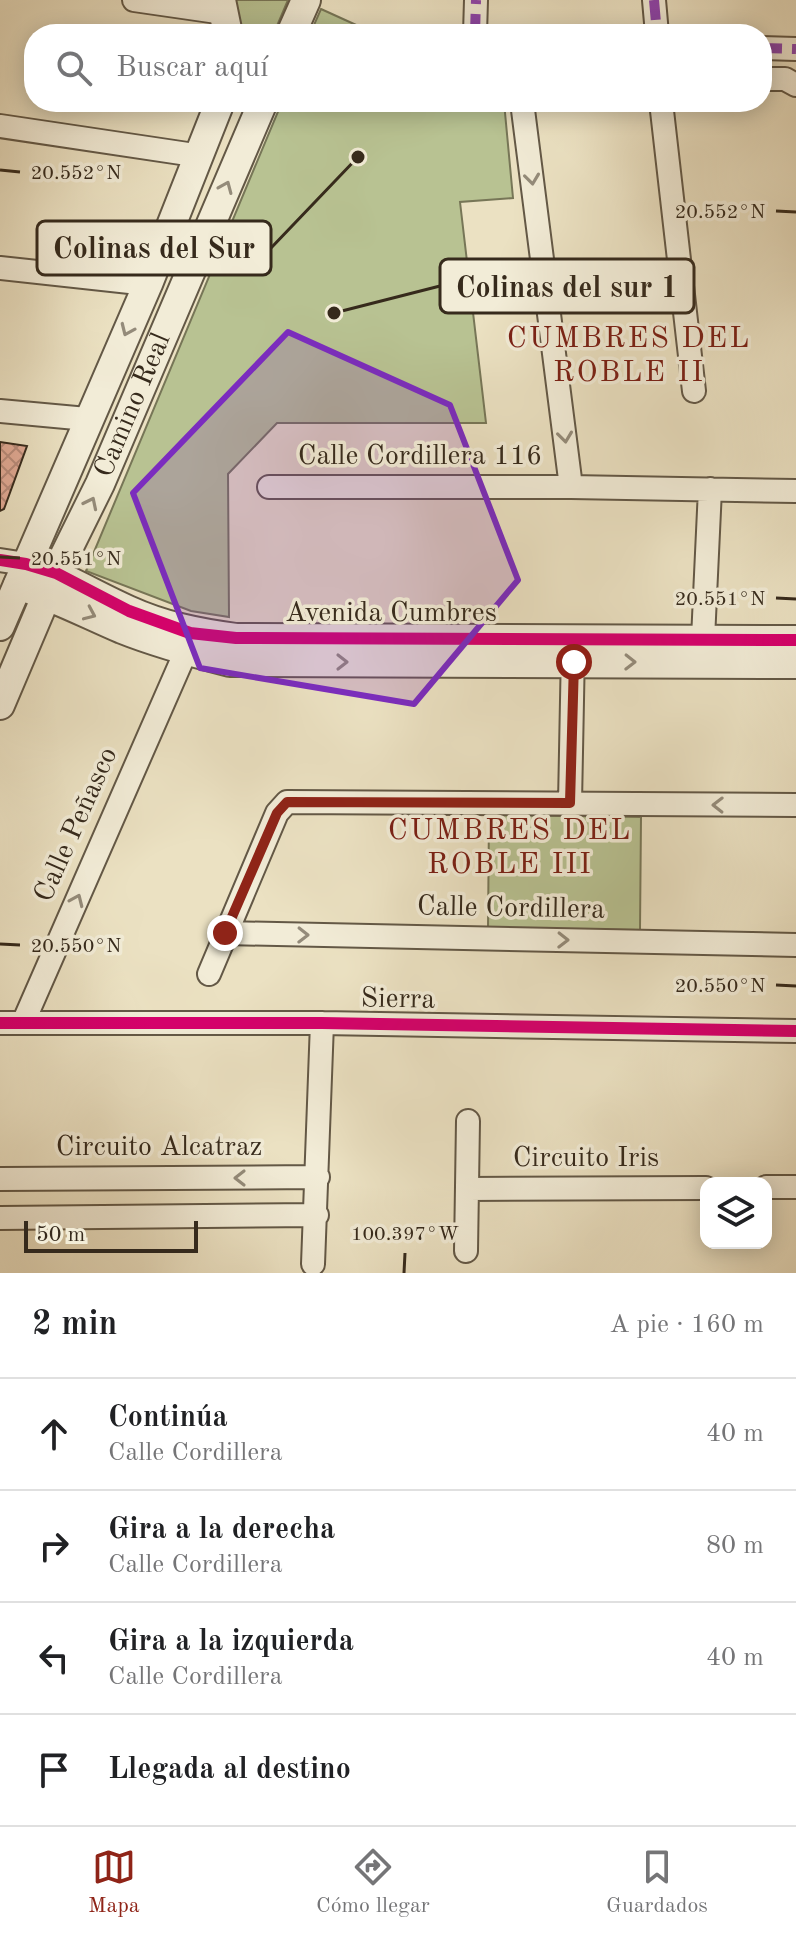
<!DOCTYPE html>
<html lang="es">
<meta charset="utf-8">
<style>
body{margin:0;font-family:"Old Standard TT",serif;background:#f2f2f2;color:#202124}
.controls{position:absolute;right:24px;bottom:24px;display:grid;overflow:hidden;border-radius:16px;box-shadow:0 4px 20px #0003}
.controls button{width:72px;height:72px;display:grid;place-items:center;padding:0;border:0;border-bottom:2px solid #e0e0e0;background:#fff;color:#202124;font:40px sans-serif}
.scale{position:absolute;left:24px;bottom:20px;width:174px;box-sizing:border-box;padding-left:8px;border:4px solid #362a1c;border-top:0;font-size:22px;line-height:28px;white-space:nowrap;color:#362a1c;-webkit-text-stroke:6px #f2ecd7;paint-order:stroke}
.stop{position:absolute;width:24px;height:24px;margin:-18px;border:6px solid #8f2418;border-radius:50%;background:#fff}
.stop.end{background:#8f2418;border-color:#fff;box-shadow:0 2px 8px #0008}
.list{margin:0;padding:0;list-style:none}
h2{display:flex;justify-content:space-between;align-items:center;height:104px;margin:0;padding:0 32px;font-size:34px}
h2 small{font-size:26px;font-weight:400;color:#757577}
.list li{display:grid;grid-template-columns:52px 1fr auto;gap:24px;align-items:center;box-sizing:border-box;height:112px;padding:0 32px;border-top:2px solid #e0e0e0}
.list b{display:block;font-size:30px;white-space:nowrap}
.list p{margin:0;font-size:26px;white-space:nowrap;color:#757577}
.list em{font-size:26px;font-style:normal;color:#757577}
.icon{flex:none;width:44px;height:44px;fill:none;stroke:currentColor;stroke-width:2;stroke-linecap:round;stroke-linejoin:round}
.map{position:relative;flex:none;width:796px;height:1273px;overflow:hidden}
.search{position:absolute;background:#fff;box-shadow:0 4px 20px #0003;left:24px;right:24px;top:24px;height:88px;display:flex;align-items:center;gap:20px;box-sizing:border-box;padding:0 28px;border-radius:32px;color:#757577;font-size:30px}
.sheet{height:552px;background:#fff}
nav{display:flex;justify-content:space-around;align-items:center;box-sizing:border-box;height:112px;border-top:2px solid #e0e0e0;background:#fff;font-size:22px;color:#757577}
nav a{display:grid;justify-items:center;gap:4px}
nav .on{color:#8f2418}
.map>svg:first-child{display:block}
.green{fill:#b8c292;stroke:#777657;stroke-width:2}
.building{fill:url(#building-cross-hatch);stroke:#362a1c;stroke-width:2}
.lines{fill:none;stroke-linecap:round;stroke-linejoin:round}
.minor-casing{stroke:#635846;stroke-width:26}
.tertiary-casing{stroke:#635846;stroke-width:32}
.minor{stroke:#f2ecd7;stroke-width:22}
.tertiary{stroke:#f2ecd7;stroke-width:28}
.quiet{stroke:#8e44ad;stroke-width:10;stroke-dasharray:20 10;stroke-linecap:butt}
.cycleway-casing{stroke:#f2ecd7;stroke-width:17}
.cycleway{stroke:#d6006c;stroke-width:12}
.oneway{stroke:#948b7a}
.route{stroke:#8f2418;stroke-width:10}
.marked{fill:#7b2cbf;fill-opacity:0.2;stroke:#7b2cbf;stroke-width:6;stroke-linejoin:round}
.ticks{fill:none;stroke:#362a1c;stroke-width:3}
.labels{text-anchor:middle;dominant-baseline:central;stroke-width:7;stroke-linejoin:round;paint-order:stroke}
.street-label{font-size:28px;fill:#362a1c;stroke:#f2ecd7}
.neighbourhood-label{font-size:30px;letter-spacing:2px;fill:#7a1f14;stroke:#f2ecd7}
.ticks-label{font-size:20px;text-anchor:middle;fill:#362a1c;stroke:#f2ecd7;stroke-width:7;stroke-linejoin:round;paint-order:stroke}
.leader{fill:none;stroke:#362a1c;stroke-width:3}
.callout-dot{fill:#362a1c;stroke:#f2ecd7;stroke-width:3}
.callout{fill:#f2ecd7;stroke:#362a1c;stroke-width:3}
.callout-label{font-size:30px;text-anchor:middle;font-weight:bold;fill:#362a1c}
</style>
<div class="map">
<svg width="796" height="1273" viewBox="0 0 796 1273">
<defs>
<pattern id="building-cross-hatch" width="8" height="8" patternUnits="userSpaceOnUse" patternTransform="scale(2)"><rect width="8" height="8" fill="#e2ab96"/><path d="M0 0l8 8M0 8l8-8" fill="none" stroke="#b88b7a"/></pattern>
</defs>
<rect width="100%" height="100%" fill="#ebe1c2"/>
<filter id="stains"><feTurbulence type="fractalNoise" baseFrequency=".0025" numOctaves="4"/><feColorMatrix values="0 0 0 0 .2 0 0 0 0 .09 0 0 0 0 .02 0 0 0 .5 -.17"/></filter>
<radialGradient id="worn" r=".72"><stop offset=".6" stop-color="#630" stop-opacity="0"/><stop offset="1" stop-color="#630" stop-opacity=".3"/></radialGradient>
<path class="green" d="M230,0H288L274,33L238,30Z
M321,9L376,34H310Z
M282,102H504L513,198L460,202L486,423H277L228,474L229,617L191,611L86,571Z
M489,815L641,817L640,930L488,929Z"/>
<path class="building" d="M0,442L27,446L4,509L0,511Z"/>
<g class="lines">
<defs>
<path id="minor" d="M134,0L224,13
M654,0L657,34
M475,34L476,0
M762,48L796,49
M762,79H785L796,85
M522,102L571,487
M661,102L694,391
M0,126L201,156
M0,268L148,284
M0,411L87,419
M269,487H571L796,491
M0,560L26,564
M703,639L710,489
M570,803L573,649
M225,933L796,945
M209,974L277,813L287,802L796,805
M0,1023H322L796,1031
M23,1023L186,651
M0,1179L318,1177
M766,1187H796
M467,1189L706,1188
M0,1218L317,1215
M466,1251L468,1121
M313,1264L322,1023"/>
<g id="tertiary">
<path d="M221,0L228,34"/>
<path d="M291,34L306,0"/>
<path d="M26,564C63,575 92,594 128,610C163,626 198,633 236,638L796,640"/>
<path d="M18,585C54,597 87,614 122,629C157,643 194,653 230,662L796,664"/>
<path d="M0,626L148,284L220,102"/>
<path id="s1" d="M0,705L56,573L100,484L263,102"/>
</g>
</defs>
<use href="#minor" class="minor-casing"/>
<use href="#tertiary" class="tertiary-casing"/>
<use href="#minor" class="minor"/>
<use href="#tertiary" class="tertiary"/>
<path class="quiet" d="M654,0L657,34
M475,34L476,0
M762,48L796,49"/>
<defs>
<path id="cycleway" d="M0,560L26,564L56,573L129,611L190,633L236,638L796,640
M0,1023H322L796,1031"/>
</defs>
<use href="#cycleway" class="cycleway-casing"/>
<use href="#cycleway" class="cycleway"/>
</g>
<defs><path id="oneway-chevron" d="M-2-3.5L2.5 0L-2 3.5" fill="none" stroke-width="1.6" stroke-linecap="round" stroke-linejoin="round" transform="scale(2)"/></defs>
<g class="oneway">
<use href="#oneway-chevron" transform="translate(532 179) rotate(83)"/>
<use href="#oneway-chevron" transform="translate(226 187) rotate(-67)"/>
<use href="#oneway-chevron" transform="translate(127 330) rotate(114)"/>
<use href="#oneway-chevron" transform="translate(565 437) rotate(83)"/>
<use href="#oneway-chevron" transform="translate(91 503) rotate(-64)"/>
<use href="#oneway-chevron" transform="translate(90 614) rotate(24)"/>
<use href="#oneway-chevron" transform="translate(342 662)"/>
<use href="#oneway-chevron" transform="translate(630 662) rotate(1)"/>
<use href="#oneway-chevron" transform="translate(718 805) rotate(-179)"/>
<use href="#oneway-chevron" transform="translate(77 900) rotate(-66)"/>
<use href="#oneway-chevron" transform="translate(303 935) rotate(1)"/>
<use href="#oneway-chevron" transform="translate(563 940) rotate(1)"/>
<use href="#oneway-chevron" transform="translate(240 1178) rotate(180)"/>
</g>
<g class="lines">
<path class="route" d="M225,933L277,813L287,802L570,803L574,662"/>
</g>
<path class="marked" d="M288,332L450,405L518,580L414,704L200,668L133,493Z"/>
<path class="ticks" d="M0,170L20,172M776,211L796,212M0,557L20,558M776,598L796,599M0,944L20,945M776,985L796,986M404,1273L405,1253"/>
<g class="labels">
<g class="street-label">
<text stroke="none"><textPath href="#s1" startOffset="328">Camino Real</textPath></text>
<text x="420" y="457">Calle Cordillera 116</text>
<text x="391" y="614">Avenida Cumbres</text>
<text transform="translate(77 825) rotate(-66)">Calle Peñasco</text>
<text transform="translate(511 909) rotate(1)">Calle Cordillera</text>
<text transform="translate(398 1000) rotate(1)">Sierra</text>
<text x="159" y="1148">Circuito Alcatraz</text>
<text x="586" y="1159">Circuito Iris</text>
</g>
<g class="neighbourhood-label">
<text x="629" y="339">CUMBRES DEL<tspan x="629" dy="34">ROBLE II</tspan></text>
<text x="510" y="831">CUMBRES DEL<tspan x="510" dy="34">ROBLE III</tspan></text>
</g>
</g>
<g class="ticks-label">
<text x="76" y="179">20.552°N</text>
<text x="720" y="218">20.552°N</text>
<text x="76" y="565">20.551°N</text>
<text x="720" y="605">20.551°N</text>
<text x="76" y="952">20.550°N</text>
<text x="720" y="992">20.550°N</text>
<text x="405" y="1240">100.397°W</text>
</g>
<path class="leader" d="M358 157L271 248M334 313L440 286"/>
<g class="callout-dot">
<circle cx="358" cy="157" r="8"/>
<circle cx="334" cy="313" r="8"/>
</g>
<g class="callout">
<rect x="37" y="221" width="234" height="54" rx="8"/>
<rect x="440" y="259" width="254" height="54" rx="8"/>
</g>
<g class="callout-label">
<text x="154" y="258">Colinas del Sur</text>
<text x="567" y="297">Colinas del sur 1</text>
</g>
<rect width="100%" height="100%" filter="url(#stains)"/>
<rect width="100%" height="100%" fill="url(#worn)"/>
</svg>
<div class="controls">
<button><svg class="icon" aria-label="layers" viewBox="0 0 24 24"><path d="M12 4l9 5-9 5-9-5zM3 14l9 5 9-5"/></svg></button>
</div>
<div class="scale">50 m</div>
<div class="stop" style="left:574px;top:662px"></div>
<div class="stop end" style="left:225px;top:933px"></div>
<div class="search"><svg class="icon" aria-label="search" viewBox="0 0 24 24"><circle cx="10" cy="10" r="6"/><path d="M15 15l6 6"/></svg>Buscar aquí</div>
</div>
<section class="sheet">
<h2>2 min<small>A pie · 160 m</small></h2>
<ul class="list">
<li><svg class="icon" aria-label="ahead" viewBox="0 0 24 24"><path d="M12 20V5M6 11l6-6 6 6"/></svg><div><b>Continúa</b><p>Calle Cordillera</p></div><em>40 m</em></li>
<li><svg class="icon" aria-label="right" viewBox="0 0 24 24"><path d="M7 20v-9h11M14 6l5 5-5 5"/></svg><div><b>Gira a la derecha</b><p>Calle Cordillera</p></div><em>80 m</em></li>
<li><svg class="icon" aria-label="left" viewBox="0 0 24 24"><path d="M17 20v-9H6M10 6l-5 5 5 5"/></svg><div><b>Gira a la izquierda</b><p>Calle Cordillera</p></div><em>40 m</em></li>
<li><svg class="icon" aria-label="arrive" viewBox="0 0 24 24"><path d="M6 21V4h12l-3 4 3 4H6"/></svg><div><b>Llegada al destino</b></div></li>
</ul>
</section>
<nav>
<a class="on"><svg class="icon" aria-label="map" viewBox="0 0 24 24"><path d="M3 6l6-2 6 2 6-2v14l-6 2-6-2-6 2zM9 4v14M15 6v14"/></svg>Mapa</a>
<a><svg class="icon" aria-label="directions" viewBox="0 0 24 24"><path d="M12 3l9 9-9 9-9-9zM9 14v-3h6M13 9l2 2-2 2"/></svg>Cómo llegar</a>
<a><svg class="icon" aria-label="saved" viewBox="0 0 24 24"><path d="M7 4h10v16l-5-4-5 4z"/></svg>Guardados</a>
</nav>
